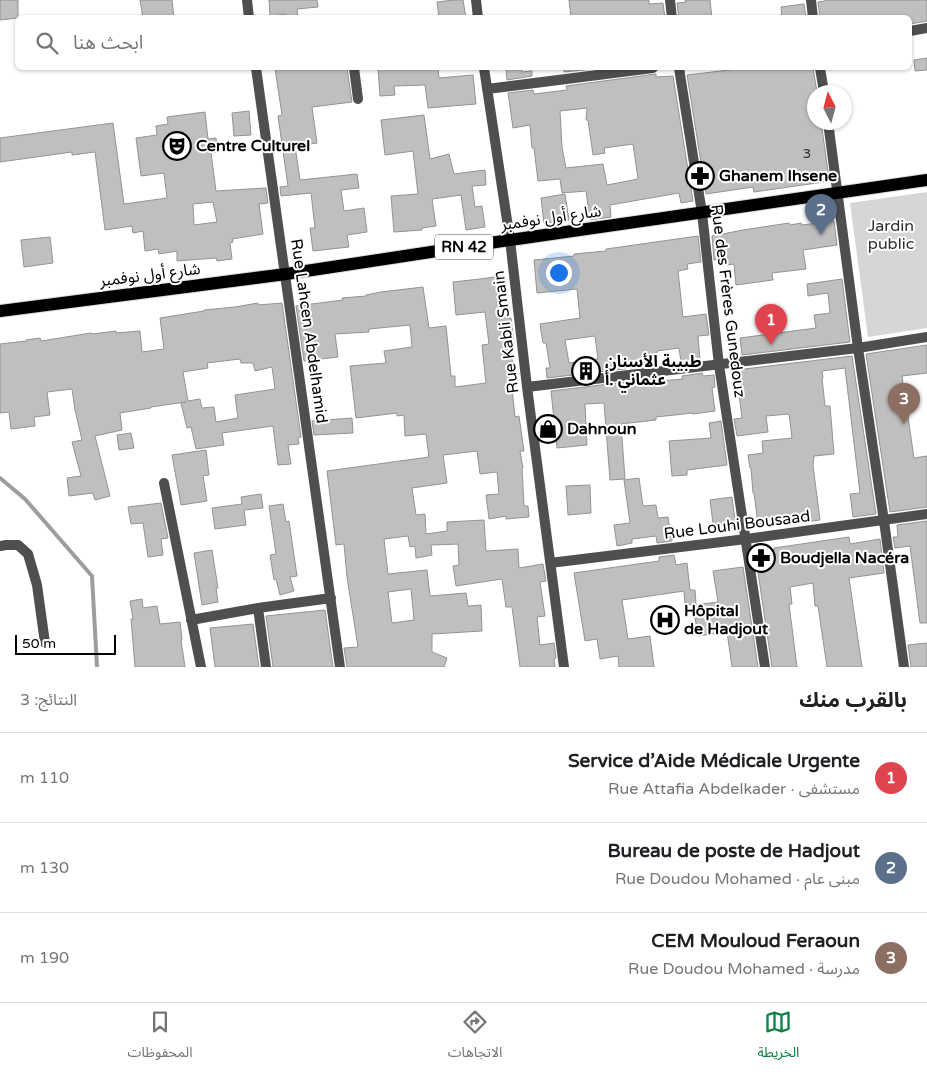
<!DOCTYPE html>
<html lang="ar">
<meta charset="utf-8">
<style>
body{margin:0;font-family:"Varela Round","Noto Sans Arabic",sans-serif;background:#f6f6f6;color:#202124;direction:rtl}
.compass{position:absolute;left:807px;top:85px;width:45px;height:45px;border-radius:50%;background:#fff;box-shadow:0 1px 4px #0004;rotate:354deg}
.scale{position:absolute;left:15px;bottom:12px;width:101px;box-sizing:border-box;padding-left:5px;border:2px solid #000;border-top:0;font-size:14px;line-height:18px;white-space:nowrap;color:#000;-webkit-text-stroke:4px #fff;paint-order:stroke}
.you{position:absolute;left:558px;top:272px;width:18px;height:18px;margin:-12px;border:4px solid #fff;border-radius:50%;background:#1a73e8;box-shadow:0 0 0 8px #1a73e833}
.badge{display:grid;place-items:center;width:32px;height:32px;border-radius:50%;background:#0b8043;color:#fff;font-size:16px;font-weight:700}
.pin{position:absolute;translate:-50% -41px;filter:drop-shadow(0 1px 2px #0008)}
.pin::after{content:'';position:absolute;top:26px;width:18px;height:15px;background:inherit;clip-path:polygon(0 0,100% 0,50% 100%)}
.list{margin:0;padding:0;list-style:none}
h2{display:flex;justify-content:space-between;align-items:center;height:65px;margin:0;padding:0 20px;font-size:21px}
h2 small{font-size:16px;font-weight:400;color:#757577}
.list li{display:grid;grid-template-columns:32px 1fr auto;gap:15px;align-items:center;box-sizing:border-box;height:90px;padding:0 20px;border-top:1px solid #e0e0e0}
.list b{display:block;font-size:19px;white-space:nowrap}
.list p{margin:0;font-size:16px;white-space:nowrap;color:#757577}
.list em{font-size:16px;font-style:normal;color:#757577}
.icon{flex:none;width:28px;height:28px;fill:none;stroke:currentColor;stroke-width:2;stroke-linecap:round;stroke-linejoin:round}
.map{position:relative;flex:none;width:927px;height:667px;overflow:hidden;direction:ltr}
.search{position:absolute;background:#fff;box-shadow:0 1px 4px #0004;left:15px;right:15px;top:15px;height:55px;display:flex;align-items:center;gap:12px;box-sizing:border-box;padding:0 18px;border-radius:8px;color:#757577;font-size:19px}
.sheet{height:335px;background:#fff}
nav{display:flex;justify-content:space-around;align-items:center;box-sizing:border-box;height:70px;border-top:1px solid #e0e0e0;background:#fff;font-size:14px;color:#757577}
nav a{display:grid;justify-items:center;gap:2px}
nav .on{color:#0b8043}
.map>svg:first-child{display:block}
.green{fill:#d6d6d6}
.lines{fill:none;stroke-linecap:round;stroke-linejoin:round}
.stream{stroke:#9d9d9d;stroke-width:4}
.building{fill:#bfbfbf;stroke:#939393;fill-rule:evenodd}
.primary-casing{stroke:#dbdbdb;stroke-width:14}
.minor{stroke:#4f4f4f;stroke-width:10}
.primary{stroke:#000;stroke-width:12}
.labels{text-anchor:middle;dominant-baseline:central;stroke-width:4;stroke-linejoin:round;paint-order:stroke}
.number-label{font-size:14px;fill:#303030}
.shield{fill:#fff;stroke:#4c4c4c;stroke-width:1}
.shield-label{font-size:15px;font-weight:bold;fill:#000}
.poi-label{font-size:16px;font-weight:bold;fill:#000;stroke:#fff;text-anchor:start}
.street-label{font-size:16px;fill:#000;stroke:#fff}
.park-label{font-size:16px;fill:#2d2d2d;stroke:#fff}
</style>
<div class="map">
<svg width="927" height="667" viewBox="0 0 927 667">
<rect width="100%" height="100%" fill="#fff"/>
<path class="green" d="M927,192V328L868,337L850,203Z"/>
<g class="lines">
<path class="stream" d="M0,478L25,499L92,576L97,667"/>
</g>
<path class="building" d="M0,0H18V18L0,20Z
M140,0H172L174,18H143Z
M269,0H317L318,7L297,9L298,18H287L286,14L270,16Z
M454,0H463L466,18H439L437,2Z
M569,0H649V4L663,3L665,18H571Z
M685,0H710L712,18H679L677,3L686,2Z
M825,0H927V21L910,24V18H820L818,2L825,1Z
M804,4L806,18H782L781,7Z
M927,58V70L915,71L914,60Z
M275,68H347L352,102L312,107L317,143L295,146L300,180L357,174L359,188L341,190L344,211L364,208L367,232L347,235L349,247L313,251L310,228H315L311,193L281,196L280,187L288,186L278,116L282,115Z
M378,68H438L439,78L473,75L476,104L428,108L425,85L394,86L395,95L380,96Z
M506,68H522V72L532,71V76L507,80Z
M564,68H602L564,72Z
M746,68H813L817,92H814V122H821L829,178L824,182L754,192L753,187L706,194L687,75Z
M656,74V77L673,76L693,201L681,203L679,193L610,205L611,217L590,220L586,191L562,193L560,179L538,181L534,148H532L530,125L513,128L508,93L533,90L534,94L567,90L566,86ZM587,108L586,120H588L593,155L605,153L604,148L633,144L638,179L607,185L603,164L566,168L562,147L560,111Z
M249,111L251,135L234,136L232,113Z
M205,112L208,139L216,138L218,152L211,153L216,191L266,188L268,203L259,204L263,234L232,239L233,242L230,243L232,259L217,261L216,258L177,261V251L159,254L158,249L145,251L143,231L133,233L132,226L105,230L95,152L72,155V152L0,162V138L113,123L124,204L167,198L164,173L141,176L136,138L157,135L156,126L168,124L167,117ZM213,202L217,222L194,225L193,204Z
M424,115L430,159L449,154L454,174L485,170L486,185L472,186L475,207L482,206L485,227L466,230L461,195L432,199L436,226L422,228V230L394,232L391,196L418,194L413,151L385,155L381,120Z
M565,194L569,220L544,223L541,198Z
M834,221L837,245L803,250L806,269L772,273L773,280L736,285L734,264L721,266L720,259L714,260L712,236L743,230L789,223L790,225L801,223L802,225Z
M698,236L701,262L687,264L688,269L678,271L683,317L706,314L709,335L698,336L700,360L681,362L679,348L657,351L658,365L547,378L546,368H550L546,343H543L540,324L580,318L577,289L537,293L534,260L574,256V254L606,251V249ZM595,336L598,359L569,363L565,340Z
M50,237L53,263L24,267L21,240Z
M501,276L507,318H511L514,344L511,345L513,369H510L515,417L519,416L524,451H520L523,468H522L524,506H528L529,517L506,519V516L489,519L486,495L499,494L497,472L480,474L477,451L443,455L447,483L412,488L416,515L425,514L426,534L447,531V522L484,520L486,551L518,549L519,568L543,564L546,581L540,582L545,616L537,617L540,645L554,643L556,658L554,659L555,667H520L512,607H506L502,579L456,586L453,566L459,565L458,544L431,545L432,555L416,558L415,546L410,547L408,536L384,539L388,574L427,570L430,596L466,593L468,606L481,605L482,631L432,634V652L447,658L444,667H347L344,648L358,647L347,577L344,544L336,545L327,471L429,457L426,434L405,436L404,415L397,416V413L356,418L350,366L386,363L384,351L412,347L410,325L369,329V332L335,334L338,357L304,361L296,306L343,300L342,298L366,296V295L381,292L423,287L429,328L446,326L451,376H455V387L486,383L482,345L489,344L485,312L456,315L453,282L480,279ZM411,589L414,620L392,623L388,592Z
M842,279L850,342L742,355L740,338L816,328L814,315L830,313L828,293L808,296L807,284Z
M258,303V305L282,303L301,437L298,438L299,444L288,445L291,464L278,465L273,426L222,433L224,445L196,449L191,427L187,428L181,403L186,402L151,407V408L120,413L122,430L95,436L110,496L95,500L93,493L69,496L67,478L81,476L72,442L82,440L75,410L72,389L47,392L50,415L34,417L35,426L11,429L9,412L0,413V344L26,341V340L40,338L41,341L91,333L92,334L116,331V333L140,331L142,352L164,349L160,318L204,311V310L235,307ZM240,359L241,363H253L255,371L272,367L275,389L235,395L238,418L216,422L214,407L202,408L200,399L188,401L183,372L208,368L207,363Z
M927,345V373L902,376L914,458L927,456V507L890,512L866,354Z
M852,356L876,514L853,517L850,494L860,493L845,368L822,371L823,378H822L825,406H830L834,454L814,456L813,466L820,520L789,524V520L758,524L754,493H753L751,468H750L748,455L763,453L762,441L792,438L789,414L766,416L768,432L737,436L734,419L742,418L736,370Z
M702,373L703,376L714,375L715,387L712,388L715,411L693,414V413L656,417V420L621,424L625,479L610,480L604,403L585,404L587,445L557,448L551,391L660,378V381L683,379L682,376Z
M352,418L353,433L314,435L312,421Z
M721,421L727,465L687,470V475L672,476L669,441L711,438L709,423Z
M131,433L134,448L119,450L117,435Z
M206,450L209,475L203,476L207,501L181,505L172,455Z
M639,478L643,506L656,505L658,518L668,517L671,537H672V541L657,543L656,536L632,539V543L617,546L614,525L630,523L624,480Z
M590,485L591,513L568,515L566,486Z
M261,494L263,508L244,510L246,525L215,529L212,508L242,504L241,497Z
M732,497L736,528L714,531L710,500Z
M161,503L168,538L161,539L163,555L148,557L143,523L131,524L128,507Z
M283,504L286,522L289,521L297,576L290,577L294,591L280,595L276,579L274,580L270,555L276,554L269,506Z
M927,521V623H920L910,546L895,548L893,537H898L897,525Z
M849,537L850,544L880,539L884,573L849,578L862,667H827L818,606H815L813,583L790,587L792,604H789L797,667H772L755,552L774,550V548Z
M212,550L218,588H216L218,602L202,605L194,553Z
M674,555L676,565L687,563L690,590H695L696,604L685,605L684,591L622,600L628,639L650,636L654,667H619L618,656L600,659L597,639L585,641L574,573L659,561V557Z
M743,567L758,667H732L727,632L698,636L693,605L718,602L713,571Z
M142,599L143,608L157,606L160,624L180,622L182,640H181L185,667H135L131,619H133L130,601Z
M325,610L333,667H273L266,616Z
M253,624L259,667H215L210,628Z
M927,643V667H911L908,645Z"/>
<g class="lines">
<defs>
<path id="primary" d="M0,311L286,274L510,240L927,180"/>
</defs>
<use href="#primary" class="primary-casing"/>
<path class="minor" d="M247,0L249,18
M476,0L478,18
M670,0L672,18
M811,0L813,18
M910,31L927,28
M256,68L340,667
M354,68L358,99
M484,68L510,240L527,387L564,667
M679,68L702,213L719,365L765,667
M820,68L824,92
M487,89L653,68
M828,122L858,348L884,521L904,667
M527,387L858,348L927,337
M164,483L201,667
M0,546L6,545H18L28,554L37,585L45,643
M550,563L746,539L927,514
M258,608L266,667
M191,620L258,608L331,598"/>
<use href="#primary" class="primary"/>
</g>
<defs>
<symbol id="theatre-ring" viewBox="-11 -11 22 22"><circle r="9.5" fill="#fff" stroke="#000" stroke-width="1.5"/><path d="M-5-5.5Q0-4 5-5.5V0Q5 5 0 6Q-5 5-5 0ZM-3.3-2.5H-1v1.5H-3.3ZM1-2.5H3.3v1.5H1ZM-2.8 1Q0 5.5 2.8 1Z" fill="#000"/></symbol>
<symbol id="pharmacy-ring" viewBox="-11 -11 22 22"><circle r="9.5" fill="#fff" stroke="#000" stroke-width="1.5"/><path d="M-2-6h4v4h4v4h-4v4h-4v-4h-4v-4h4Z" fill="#000"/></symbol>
<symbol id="building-ring" viewBox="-11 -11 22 22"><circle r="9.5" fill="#fff" stroke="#000" stroke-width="1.5"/><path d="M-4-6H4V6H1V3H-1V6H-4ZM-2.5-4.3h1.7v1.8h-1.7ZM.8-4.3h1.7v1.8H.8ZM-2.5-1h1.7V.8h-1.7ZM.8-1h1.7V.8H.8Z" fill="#000"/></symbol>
<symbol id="shop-ring" viewBox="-11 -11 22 22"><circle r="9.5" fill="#fff" stroke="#000" stroke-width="1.5"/><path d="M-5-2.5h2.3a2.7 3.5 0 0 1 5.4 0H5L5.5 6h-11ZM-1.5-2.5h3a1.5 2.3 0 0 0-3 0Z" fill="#000"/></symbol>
<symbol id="hospital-ring" viewBox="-11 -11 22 22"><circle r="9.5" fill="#fff" stroke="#000" stroke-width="1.5"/><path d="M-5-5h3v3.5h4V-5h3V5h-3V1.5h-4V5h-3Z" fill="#000"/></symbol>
</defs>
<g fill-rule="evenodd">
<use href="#theatre-ring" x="161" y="130" width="32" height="32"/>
<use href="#pharmacy-ring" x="684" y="160" width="32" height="32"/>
<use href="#building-ring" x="570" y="355" width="32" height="32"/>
<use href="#shop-ring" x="532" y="413" width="32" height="32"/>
<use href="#pharmacy-ring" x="745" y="542" width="32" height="32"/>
<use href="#hospital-ring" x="649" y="604" width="32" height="32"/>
</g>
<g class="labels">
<g class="number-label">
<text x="807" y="153">3</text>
</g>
<rect class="shield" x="435" y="234.5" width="58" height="25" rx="4"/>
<g class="shield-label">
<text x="464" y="247">RN 42</text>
</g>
<g class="poi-label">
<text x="196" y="146">Centre Culturel</text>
<text x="719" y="176">Ghanem Ihsene</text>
<text x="605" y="362">طبيبة الأسنان<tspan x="605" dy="18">عثماني .أ</tspan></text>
<text x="567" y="429">Dahnoun</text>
<text x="780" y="558">Boudjella Nacéra</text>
<text x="684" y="611">Hôpital<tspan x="684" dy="18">de Hadjout</tspan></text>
</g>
<g class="street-label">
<text transform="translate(551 218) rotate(-8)">شارع أول نوفمبر</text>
<text transform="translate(150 275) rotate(-7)">شارع أول نوفمبر</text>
<text transform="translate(728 301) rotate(83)">Rue des Frères Gunedouz</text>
<text transform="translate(309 331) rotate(82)">Rue Lahcen Abdelhamid</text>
<text transform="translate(506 332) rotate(-97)">Rue Kabli Smain</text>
<text transform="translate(737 525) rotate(-7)">Rue Louhi Bousaad</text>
</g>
<g class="park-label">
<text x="891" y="226">Jardin<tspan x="891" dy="18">public</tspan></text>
</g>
</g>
</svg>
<svg class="compass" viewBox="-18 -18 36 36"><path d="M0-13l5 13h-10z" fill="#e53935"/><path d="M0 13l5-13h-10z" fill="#757577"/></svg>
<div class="scale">50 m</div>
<div class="you"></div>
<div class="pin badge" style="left:771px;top:345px;background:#e0444e">1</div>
<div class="pin badge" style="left:821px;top:235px;background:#5c6f8a">2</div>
<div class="pin badge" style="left:904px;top:424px;background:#8d6e63">3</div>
<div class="search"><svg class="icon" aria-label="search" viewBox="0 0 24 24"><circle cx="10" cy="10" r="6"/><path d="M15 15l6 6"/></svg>ابحث هنا</div>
</div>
<section class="sheet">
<h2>بالقرب منك<small>النتائج: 3</small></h2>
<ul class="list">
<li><span class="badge" style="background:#e0444e">1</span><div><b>Service d’Aide Médicale Urgente</b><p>مستشفى · Rue Attafia Abdelkader</p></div><em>110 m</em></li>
<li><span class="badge" style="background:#5c6f8a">2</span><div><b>Bureau de poste de Hadjout</b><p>مبنى عام · Rue Doudou Mohamed</p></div><em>130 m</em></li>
<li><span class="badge" style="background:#8d6e63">3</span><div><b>CEM Mouloud Feraoun</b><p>مدرسة · Rue Doudou Mohamed</p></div><em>190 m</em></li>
</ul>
</section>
<nav>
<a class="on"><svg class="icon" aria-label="map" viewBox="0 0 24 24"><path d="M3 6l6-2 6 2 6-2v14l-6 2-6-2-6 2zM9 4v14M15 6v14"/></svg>الخريطة</a>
<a><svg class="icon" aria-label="directions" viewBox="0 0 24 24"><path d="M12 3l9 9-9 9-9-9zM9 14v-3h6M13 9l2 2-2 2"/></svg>الاتجاهات</a>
<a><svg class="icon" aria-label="saved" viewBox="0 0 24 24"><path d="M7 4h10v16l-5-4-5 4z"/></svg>المحفوظات</a>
</nav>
